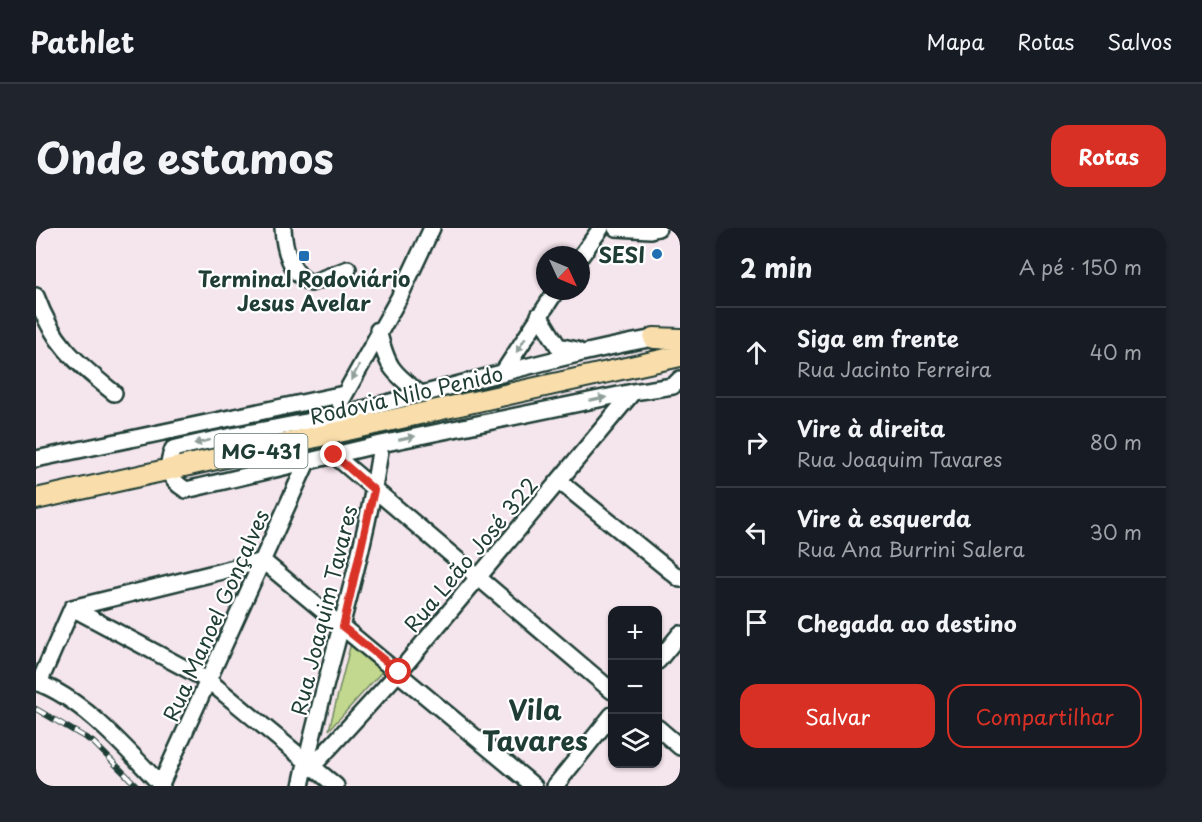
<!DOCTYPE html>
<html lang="pt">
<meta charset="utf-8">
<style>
body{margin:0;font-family:"Playpen Sans",sans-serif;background:#20242c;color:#f1f3f6}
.controls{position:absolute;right:18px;bottom:18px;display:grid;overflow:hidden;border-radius:12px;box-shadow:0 2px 4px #0004}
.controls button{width:54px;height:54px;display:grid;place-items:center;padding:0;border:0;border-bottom:2px solid #363941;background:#171b24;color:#f1f3f6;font:30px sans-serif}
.compass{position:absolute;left:500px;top:18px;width:54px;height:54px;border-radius:50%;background:#171b24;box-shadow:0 2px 4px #0004;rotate:134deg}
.stop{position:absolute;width:18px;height:18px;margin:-14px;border:4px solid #d93025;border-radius:50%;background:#fff}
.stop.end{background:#d93025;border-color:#fff;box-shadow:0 2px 6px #0008}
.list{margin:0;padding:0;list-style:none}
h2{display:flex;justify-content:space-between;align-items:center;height:78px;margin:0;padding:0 24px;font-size:26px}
h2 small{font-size:20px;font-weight:400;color:#9ea1a6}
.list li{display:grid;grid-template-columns:39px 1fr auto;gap:18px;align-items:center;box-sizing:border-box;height:90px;padding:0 24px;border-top:2px solid #363941}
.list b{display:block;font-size:22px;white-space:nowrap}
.list p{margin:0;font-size:20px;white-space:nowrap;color:#9ea1a6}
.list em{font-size:20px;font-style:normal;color:#9ea1a6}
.actions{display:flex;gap:12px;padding:18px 24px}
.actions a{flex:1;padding:14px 0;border:2px solid #d93025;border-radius:18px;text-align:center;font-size:21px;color:#d93025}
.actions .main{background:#d93025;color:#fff}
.icon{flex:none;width:33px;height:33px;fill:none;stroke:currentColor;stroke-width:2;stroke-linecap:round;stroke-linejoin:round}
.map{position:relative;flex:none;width:644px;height:558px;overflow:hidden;border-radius:18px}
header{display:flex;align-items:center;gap:36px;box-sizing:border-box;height:84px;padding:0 30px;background:#171b24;border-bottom:2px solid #363941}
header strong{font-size:28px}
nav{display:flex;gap:33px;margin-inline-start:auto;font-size:21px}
.intro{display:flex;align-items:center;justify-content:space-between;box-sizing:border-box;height:144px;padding:0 36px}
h1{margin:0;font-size:42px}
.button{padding:15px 27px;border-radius:18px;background:#d93025;color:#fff;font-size:21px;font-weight:700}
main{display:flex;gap:36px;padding:0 36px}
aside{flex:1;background:#171b24;border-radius:18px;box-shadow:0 2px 4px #0004}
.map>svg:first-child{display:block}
.green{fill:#c2d88e;stroke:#708a61;stroke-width:1.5}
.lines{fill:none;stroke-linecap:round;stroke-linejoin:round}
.minor-casing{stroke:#1f3d34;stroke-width:20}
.major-casing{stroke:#1f3d34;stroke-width:24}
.minor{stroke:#fff;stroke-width:15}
.major{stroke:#f9deab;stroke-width:20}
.rail-casing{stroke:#1f3d34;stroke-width:6}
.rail{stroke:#fff;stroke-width:4;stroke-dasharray:11;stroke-linecap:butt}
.oneway{fill:#8f9e9a}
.route{stroke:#d93025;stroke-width:8}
.poi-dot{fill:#1f6fb2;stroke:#fff;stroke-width:2}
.labels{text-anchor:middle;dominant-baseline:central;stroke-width:4.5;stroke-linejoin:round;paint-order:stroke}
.shield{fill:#fff;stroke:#627771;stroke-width:1.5}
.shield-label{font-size:20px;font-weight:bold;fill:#1f3d34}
.poi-label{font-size:21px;font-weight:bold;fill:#1f3d34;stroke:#fff;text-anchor:end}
.street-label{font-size:21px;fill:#1f3d34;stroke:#fff}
.district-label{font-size:27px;font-weight:bold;fill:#1f3d34;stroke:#fff}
</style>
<header>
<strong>Pathlet</strong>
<nav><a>Mapa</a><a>Rotas</a><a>Salvos</a></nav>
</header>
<div class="intro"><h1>Onde estamos</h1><a class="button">Rotas</a></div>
<main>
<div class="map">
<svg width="644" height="558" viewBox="0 0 644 558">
<rect width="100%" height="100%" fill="#f5e5ec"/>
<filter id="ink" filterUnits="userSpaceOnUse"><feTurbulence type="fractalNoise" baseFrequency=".0167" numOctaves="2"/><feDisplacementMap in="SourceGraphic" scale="12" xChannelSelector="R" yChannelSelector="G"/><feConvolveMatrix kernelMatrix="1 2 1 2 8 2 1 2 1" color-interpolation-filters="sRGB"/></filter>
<g filter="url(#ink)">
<path class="green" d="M316,411L351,438L293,502Z"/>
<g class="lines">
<defs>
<path id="minor" d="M247,0C248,21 255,47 275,55L312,41
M580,0L614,2L622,0
M545,28L565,0
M0,68C18,117 39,133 78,165
M503,87L522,118L541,122
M342,102C351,138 355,144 385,166
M466,146L520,63
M304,175L364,68L396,0
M137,221C129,240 132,251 150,262L345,216L597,164L637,158L644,151
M137,221C191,207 245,200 298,188C405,163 510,130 618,110L628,113
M298,227L576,463
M0,231L308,166
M523,253L644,351
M36,380L227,333L498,558
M36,380L173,453L300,558
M622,433L644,406
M0,454C48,471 91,522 126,558
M3,455L36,380
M622,500L644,519
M276,539L363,444L597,164
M125,556L271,234
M265,558C289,443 329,332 345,216
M519,558L576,487"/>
<path id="major" d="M618,110L644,111
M0,271L644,128"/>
</defs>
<use href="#minor" class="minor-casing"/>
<use href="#major" class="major-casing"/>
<use href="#minor" class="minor"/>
<use href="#major" class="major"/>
<defs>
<path id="rail" d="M0,481L57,514L101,558"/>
</defs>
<use href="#rail" class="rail-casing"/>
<use href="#rail" class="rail"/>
</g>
<defs><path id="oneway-solid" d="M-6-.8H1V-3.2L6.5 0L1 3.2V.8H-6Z" transform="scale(1.5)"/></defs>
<g class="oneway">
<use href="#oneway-solid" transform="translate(485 117) rotate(122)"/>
<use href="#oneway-solid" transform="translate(319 145) rotate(118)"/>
<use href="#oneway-solid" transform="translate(562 171) rotate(-12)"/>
<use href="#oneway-solid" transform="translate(371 210) rotate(-12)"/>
<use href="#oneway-solid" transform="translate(166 214) rotate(166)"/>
</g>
</g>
<g class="lines" filter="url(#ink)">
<path class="route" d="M298,227L338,262L307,399L363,444"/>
</g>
<g class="poi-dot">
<circle cx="621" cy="26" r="6"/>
<rect x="262" y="22" width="12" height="12" rx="3"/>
</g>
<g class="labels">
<rect class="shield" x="178.5" y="206" width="93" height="34" rx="4.5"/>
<g class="shield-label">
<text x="225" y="223">MG-431</text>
</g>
<g class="poi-label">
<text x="609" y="26">SESI</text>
<text x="268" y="50" text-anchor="middle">Terminal Rodoviário<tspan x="268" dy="24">Jesus Avelar</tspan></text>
</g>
<g class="street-label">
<text transform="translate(370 166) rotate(-13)">Rodovia Nilo Penido</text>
<text transform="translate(434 326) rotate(-50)">Rua Leão José 322</text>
<text transform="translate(287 382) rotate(-76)">Rua Joaquim Tavares</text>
<text transform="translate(179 387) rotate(-66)">Rua Manoel Gonçalves</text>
</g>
<g class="district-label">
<text x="499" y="480">Vila<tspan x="499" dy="31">Tavares</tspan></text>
</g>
</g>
</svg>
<div class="controls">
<button>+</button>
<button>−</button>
<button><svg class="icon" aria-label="layers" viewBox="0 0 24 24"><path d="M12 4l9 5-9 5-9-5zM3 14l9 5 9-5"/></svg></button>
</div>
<svg class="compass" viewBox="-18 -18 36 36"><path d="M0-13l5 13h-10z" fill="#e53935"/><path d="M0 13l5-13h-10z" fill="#9ea1a6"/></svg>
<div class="stop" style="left:363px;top:444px"></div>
<div class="stop end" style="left:298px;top:227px"></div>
</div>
<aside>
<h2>2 min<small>A pé · 150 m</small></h2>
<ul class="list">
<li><svg class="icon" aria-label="ahead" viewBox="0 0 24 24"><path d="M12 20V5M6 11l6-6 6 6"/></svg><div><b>Siga em frente</b><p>Rua Jacinto Ferreira</p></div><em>40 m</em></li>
<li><svg class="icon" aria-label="right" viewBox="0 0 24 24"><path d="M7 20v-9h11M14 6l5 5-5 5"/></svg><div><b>Vire à direita</b><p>Rua Joaquim Tavares</p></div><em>80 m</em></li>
<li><svg class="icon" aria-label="left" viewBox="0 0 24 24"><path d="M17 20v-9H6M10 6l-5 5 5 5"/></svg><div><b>Vire à esquerda</b><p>Rua Ana Burrini Salera</p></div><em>30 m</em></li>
<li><svg class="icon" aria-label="arrive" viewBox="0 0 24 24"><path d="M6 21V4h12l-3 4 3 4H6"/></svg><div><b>Chegada ao destino</b></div></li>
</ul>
<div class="actions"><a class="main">Salvar</a><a>Compartilhar</a></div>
</aside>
</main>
